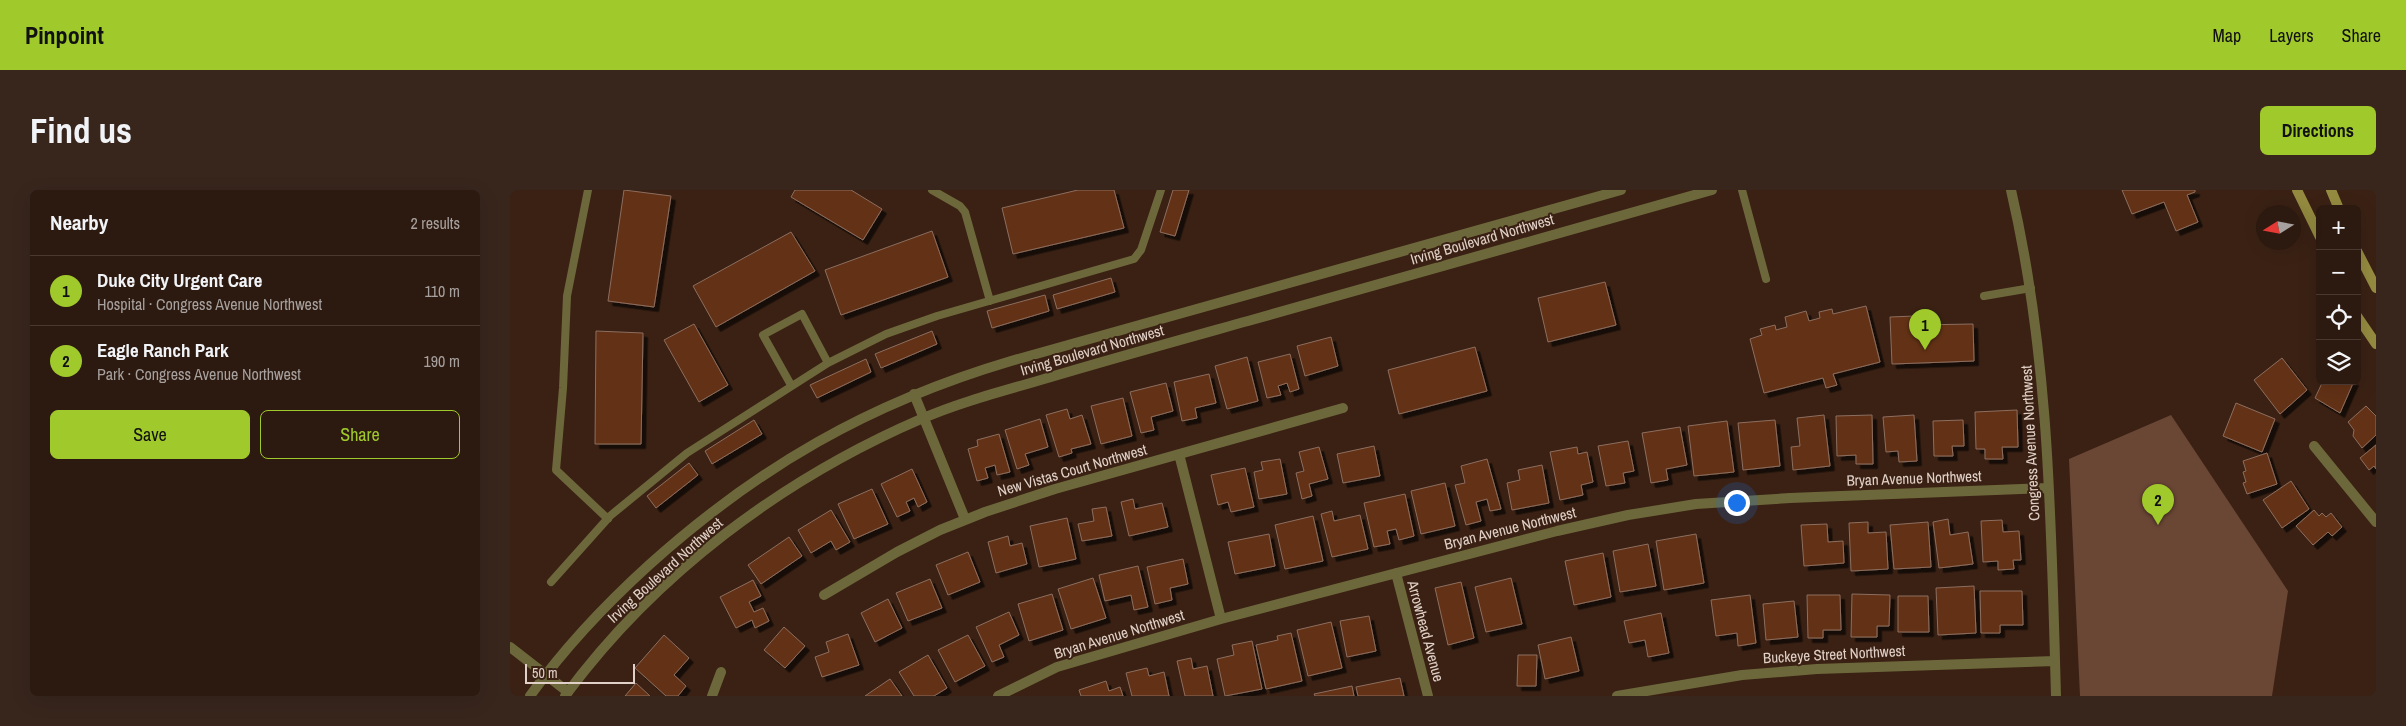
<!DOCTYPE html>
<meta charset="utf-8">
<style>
body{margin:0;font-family:"Archivo Narrow",sans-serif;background:#38261d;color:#f1f3f6}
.controls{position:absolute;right:15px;top:15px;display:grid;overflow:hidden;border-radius:8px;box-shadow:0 5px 20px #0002}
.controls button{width:45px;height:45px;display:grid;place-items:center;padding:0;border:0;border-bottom:1px solid #48382f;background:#2c190f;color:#f1f3f6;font:25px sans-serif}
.compass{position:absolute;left:1746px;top:15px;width:45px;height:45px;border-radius:50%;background:#2c190f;box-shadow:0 5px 20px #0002;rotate:259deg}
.scale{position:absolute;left:15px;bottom:12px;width:110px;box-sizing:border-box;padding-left:5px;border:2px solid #e1d0c7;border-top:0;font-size:14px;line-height:18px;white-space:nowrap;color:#e1d0c7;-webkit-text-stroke:4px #3a2114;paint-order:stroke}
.you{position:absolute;left:1226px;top:312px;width:18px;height:18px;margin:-12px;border:4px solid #fff;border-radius:50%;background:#1a73e8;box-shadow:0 0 0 8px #1a73e833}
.badge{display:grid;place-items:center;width:32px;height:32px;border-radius:50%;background:#a0c92b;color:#111;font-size:16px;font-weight:700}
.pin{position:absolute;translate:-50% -41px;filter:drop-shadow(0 1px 2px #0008)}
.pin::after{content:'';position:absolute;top:26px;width:18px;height:15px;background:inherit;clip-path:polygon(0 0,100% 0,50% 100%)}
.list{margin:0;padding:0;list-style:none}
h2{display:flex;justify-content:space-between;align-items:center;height:65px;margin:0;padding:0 20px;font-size:21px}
h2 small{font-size:16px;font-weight:400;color:#a6a09e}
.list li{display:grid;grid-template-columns:32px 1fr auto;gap:15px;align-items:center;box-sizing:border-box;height:70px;padding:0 20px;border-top:1px solid #48382f}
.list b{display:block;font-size:19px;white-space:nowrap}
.list p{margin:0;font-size:16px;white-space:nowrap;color:#a6a09e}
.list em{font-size:16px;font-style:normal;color:#a6a09e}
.actions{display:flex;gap:10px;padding:15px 20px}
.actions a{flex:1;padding:11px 0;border:1px solid #a0c92b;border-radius:8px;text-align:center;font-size:18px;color:#a0c92b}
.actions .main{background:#a0c92b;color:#111}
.icon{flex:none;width:28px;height:28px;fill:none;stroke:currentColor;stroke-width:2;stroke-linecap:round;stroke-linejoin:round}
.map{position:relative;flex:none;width:1866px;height:506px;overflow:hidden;border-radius:8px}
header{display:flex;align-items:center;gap:30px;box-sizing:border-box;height:70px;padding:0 25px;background:#a0c92b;color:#111}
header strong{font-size:24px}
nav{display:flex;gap:28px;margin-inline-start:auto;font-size:18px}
.intro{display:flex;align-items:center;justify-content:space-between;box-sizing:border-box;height:120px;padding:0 30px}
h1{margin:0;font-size:35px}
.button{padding:12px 22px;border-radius:8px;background:#a0c92b;color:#111;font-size:18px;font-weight:700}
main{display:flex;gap:30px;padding:0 30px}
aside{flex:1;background:#2c190f;border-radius:8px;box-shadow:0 5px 20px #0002}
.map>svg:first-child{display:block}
.green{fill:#6a4635}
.building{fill:#643115;stroke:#8c6e5f;filter:url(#shadow)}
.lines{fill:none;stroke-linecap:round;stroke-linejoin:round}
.service{stroke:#6d683b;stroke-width:8}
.minor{stroke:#6d683b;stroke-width:10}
.tertiary{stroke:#6d683b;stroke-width:10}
.secondary{stroke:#958b40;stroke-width:10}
.labels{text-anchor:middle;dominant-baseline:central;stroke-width:4;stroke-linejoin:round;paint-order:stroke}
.street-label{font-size:15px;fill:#e1d0c7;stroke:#3a2114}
</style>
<header>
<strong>Pinpoint</strong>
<nav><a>Map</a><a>Layers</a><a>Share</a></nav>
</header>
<div class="intro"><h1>Find us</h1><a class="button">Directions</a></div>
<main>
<aside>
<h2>Nearby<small>2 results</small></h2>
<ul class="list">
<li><span class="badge">1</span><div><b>Duke City Urgent Care</b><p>Hospital · Congress Avenue Northwest</p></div><em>110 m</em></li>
<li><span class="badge">2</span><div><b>Eagle Ranch Park</b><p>Park · Congress Avenue Northwest</p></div><em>190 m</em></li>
</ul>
<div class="actions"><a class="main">Save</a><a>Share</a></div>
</aside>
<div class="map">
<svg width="1866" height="506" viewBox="0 0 1866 506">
<defs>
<filter id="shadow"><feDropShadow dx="4.5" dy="4.5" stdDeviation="0" flood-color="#0009"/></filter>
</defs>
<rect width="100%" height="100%" fill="#3a2114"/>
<path class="green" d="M1661,225L1778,401L1762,506H1570L1559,269Z"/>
<path class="building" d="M114,0L161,6L144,117L98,111Z
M285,0H341L372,19L353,50L281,7Z
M568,0H604L614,38L503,64L492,18Z
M663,0H679L665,46L650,42Z
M1612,0H1685V2L1677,5L1688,32L1666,41L1654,12L1622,24Z
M422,41L438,87L331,125L315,80Z
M281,42L305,81L206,137L183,96Z
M601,88L605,102L547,119L543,105Z
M1095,92L1106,135L1038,152L1028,108Z
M535,105L539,121L482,138L477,121Z
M1356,116L1370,172L1323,184L1327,195L1316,198L1313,188L1254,203L1240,149L1252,145L1250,139L1265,135L1266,140L1277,137L1275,127L1296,121L1299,131L1310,128L1309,122L1322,119L1323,124Z
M1405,126V135L1463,134L1464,171L1382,174L1380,127Z
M184,134L218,195L189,212L154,150Z
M86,141L133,143L131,254H85Z
M422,141L427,154L371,178L365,164Z
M821,147L828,176L795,186L787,156Z
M965,157L977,201L889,224L878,180Z
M780,164L789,199L780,202L777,193L768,196L771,205L757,208L748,172Z
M737,167L748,211L717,219L705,176Z
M1772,168L1797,200L1770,224L1744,190Z
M356,169L361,182L307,208L300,195Z
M699,184L706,213L685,218L687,228L672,231L664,192Z
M1813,191H1844L1830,223L1805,208Z
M656,193L663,221L641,227L644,240L631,243L620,202Z
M613,208L622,246L591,254L581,216Z
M1726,213L1765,229L1752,262L1713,246Z
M1856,216L1866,226V245L1852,258L1843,246L1844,240L1838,232Z
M557,219L560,229L572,225L581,254L561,259L562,263L549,267L536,225Z
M1507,220L1508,257H1492L1493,269H1475V259H1466L1465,222Z
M1314,225L1320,276L1283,280L1281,257L1290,256L1287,228Z
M1362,225L1363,274H1346V265L1327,266L1326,226Z
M1404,225L1407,271L1389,272L1388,261L1376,262L1373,227Z
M530,229L538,257L515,264L519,275L507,279L495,240Z
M244,230L252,244L202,274L195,261Z
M1265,230L1270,276L1233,280L1228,233Z
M1453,230L1454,256H1442L1443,266H1424L1423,231Z
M1217,231L1224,282L1184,286L1178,236Z
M1170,237L1177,275L1156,279L1158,290L1141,293L1132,243Z
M489,244L500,282L487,285L485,275L475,278L478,288L467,291L458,259L468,256L467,250Z
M1118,251L1124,281L1113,283L1115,293L1096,296L1088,256Z
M1866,255V279L1864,276L1859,280L1850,268Z
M864,256L870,286L833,293L827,264Z
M809,257L818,289L799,294L802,306L792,309L786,283L794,281L789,262Z
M1067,257L1068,264L1077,262L1083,292L1071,295L1073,305L1050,310L1040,262Z
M1757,263L1767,294L1737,304L1733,293L1736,292L1733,282L1736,281L1733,271Z
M770,269L777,304L749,309L744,282L753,280L751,272Z
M977,269L991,319L980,321L977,309L966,312L971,331L956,335L945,295L955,293L951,276Z
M179,273L188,285L146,318L137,306Z
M1032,275L1039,313L1002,320L997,293L1010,290L1008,280Z
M735,278L744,317L721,322L718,312L708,315L701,285Z
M402,279L417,312L408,317L404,308L396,312L400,321L387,327L371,294Z
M1781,291L1799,319L1772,338L1753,310Z
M935,293L945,336L911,344L901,301Z
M362,299L378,334L344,349L328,314Z
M895,304L904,346L889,350L886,339L877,341L880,354L864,357L854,313Z
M623,309L625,319L652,313L658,337L619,346L611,312Z
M596,317L602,346L572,351L568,334L584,331L582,319Z
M321,320L340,352L326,360L321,351L301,363L288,340Z
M1804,320L1809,326L1812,323L1816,327L1821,323L1832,337L1822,346L1818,342L1803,355L1786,336Z
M822,321L824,331L850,325L858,359L822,367L811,324Z
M803,326L813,371L775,379L765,335Z
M557,328L566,369L529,377L520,336Z
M1438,329L1440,345L1458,342L1463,374L1429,378L1423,332Z
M1492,330L1493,342L1509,341L1511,370H1503L1504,379L1488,380V371L1473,372L1471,331Z
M1358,332V343L1376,342L1378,379L1341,381L1339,333Z
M1418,332L1421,377L1384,379L1380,335Z
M1317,334L1318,352L1333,351L1334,373L1294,376L1291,335Z
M759,344L765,376L725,384L718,352Z
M1186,344L1194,393L1154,400L1146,351Z
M498,346L500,356L512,353L517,374L486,383L478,352Z
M279,347L292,366L251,394L238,375Z
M1138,354L1146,396L1110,402L1103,361Z
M458,362L470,392L438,405L426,375Z
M1093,363L1101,407L1064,415L1055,371Z
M673,369L678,394L660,398L662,410L645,414L637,377Z
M628,376L638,417L624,420L621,405L595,411L589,385Z
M583,388L596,428L561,439L548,399Z
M1001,388L1012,434L976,442L965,397Z
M420,389L432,418L398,431L386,403Z
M243,390L251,406L239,412L244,422L253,418L259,431L245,438L242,430L226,438L210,407Z
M951,392L964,448L938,455L925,398Z
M1464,396L1466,443L1428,445L1426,398Z
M1470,401H1512L1513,435H1490V443H1471Z
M542,404L553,440L519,451L508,414Z
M1342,404L1380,405L1379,436H1367V447H1341Z
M1240,405L1246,453L1228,456L1227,443L1206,446L1201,410Z
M1297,405H1330L1331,440H1313V448H1298Z
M1388,406H1418L1419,442H1388Z
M378,409L392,438L365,452L351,423Z
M1284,411L1288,447L1256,450L1253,414Z
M499,422L509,445L489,455L494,467L482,472L466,437Z
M1151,423L1159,463L1138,467L1135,450L1119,453L1114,431Z
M859,426L866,461L837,467L830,431Z
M821,432L832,478L798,486L787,440Z
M274,437L295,456L275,478L254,460Z
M781,443L792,491L756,499L746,455L768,450L767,446Z
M338,444L349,475L312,487L305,467L319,462L316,452Z
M154,445L179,468L164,485L176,496L168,506H156L125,478Z
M458,445L475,476L445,492L428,460Z
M1061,447L1069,481L1035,489L1028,455Z
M742,451L752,499L715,506L707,469L724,465L722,455Z
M418,465L437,498L424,506H404L389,482Z
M1008,465H1027L1026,496H1007Z
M681,468L683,479L697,476L703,506H675L667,471Z
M637,478L639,486L654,482L659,506H622L616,483Z
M890,488L894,506H848L846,497Z
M380,489L392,506H355Z
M596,491L599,501L610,497L613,506H571L569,500Z
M126,493L140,506H115Z
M842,496L844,506H805L804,504Z"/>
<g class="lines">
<path class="service" d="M78,0L57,106L53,198L46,280L98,329
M422,0L450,16L455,22L480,111
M1232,0L1256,89
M1474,106L1521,98
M281,195L253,145L292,124L318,173
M41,392L100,326L177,263L318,173L376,144L427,126L624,69L631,60L651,0"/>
<path class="minor" d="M1501,0C1540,168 1541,335 1546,506
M404,204L455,329
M1804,256L1866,332
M669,264L711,429
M886,383L918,506
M314,405L387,362L430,340L475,322L545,299L833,218
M0,457L58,502
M202,506L211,482
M488,506L547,477L711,429L1047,341L1118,325L1186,314L1280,308L1538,298
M1107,506L1232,485L1307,479L1545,471"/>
<path class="tertiary" d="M20,506C55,457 95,415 139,375C248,277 359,213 501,171L1111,0
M55,506C145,384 272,289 411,229C450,212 493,201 534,189C601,169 670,150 738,131C892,86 1047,43 1202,0"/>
<path class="secondary" d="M1787,0L1810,47
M1821,0L1829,19
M1847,61L1866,98
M1847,126L1866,154"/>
</g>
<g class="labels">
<g class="street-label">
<text transform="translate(972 49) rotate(-16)">Irving Boulevard Northwest</text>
<text transform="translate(582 160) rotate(-16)">Irving Boulevard Northwest</text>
<text transform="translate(1520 253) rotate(-93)">Congress Avenue Northwest</text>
<text transform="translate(562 280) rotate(-16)">New Vistas Court Northwest</text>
<text transform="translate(1404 288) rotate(-2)">Bryan Avenue Northwest</text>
<text transform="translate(1000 338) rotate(-14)">Bryan Avenue Northwest</text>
<text transform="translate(155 380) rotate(-42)">Irving Boulevard Northwest</text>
<text transform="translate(916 441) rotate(75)">Arrowhead Avenue</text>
<text transform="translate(609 444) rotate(-17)">Bryan Avenue Northwest</text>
<text transform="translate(1324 464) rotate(-3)">Buckeye Street Northwest</text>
</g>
</g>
</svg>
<div class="controls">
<button>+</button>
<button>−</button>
<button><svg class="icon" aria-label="locate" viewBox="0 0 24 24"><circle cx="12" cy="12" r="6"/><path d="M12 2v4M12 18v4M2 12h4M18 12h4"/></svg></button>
<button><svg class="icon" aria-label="layers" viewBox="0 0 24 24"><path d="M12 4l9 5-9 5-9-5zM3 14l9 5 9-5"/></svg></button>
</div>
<svg class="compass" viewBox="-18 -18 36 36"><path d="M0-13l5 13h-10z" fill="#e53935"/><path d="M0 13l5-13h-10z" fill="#a6a09e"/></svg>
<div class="scale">50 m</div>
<div class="you"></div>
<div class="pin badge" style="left:1415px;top:160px">1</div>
<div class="pin badge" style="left:1648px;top:335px">2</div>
</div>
</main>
